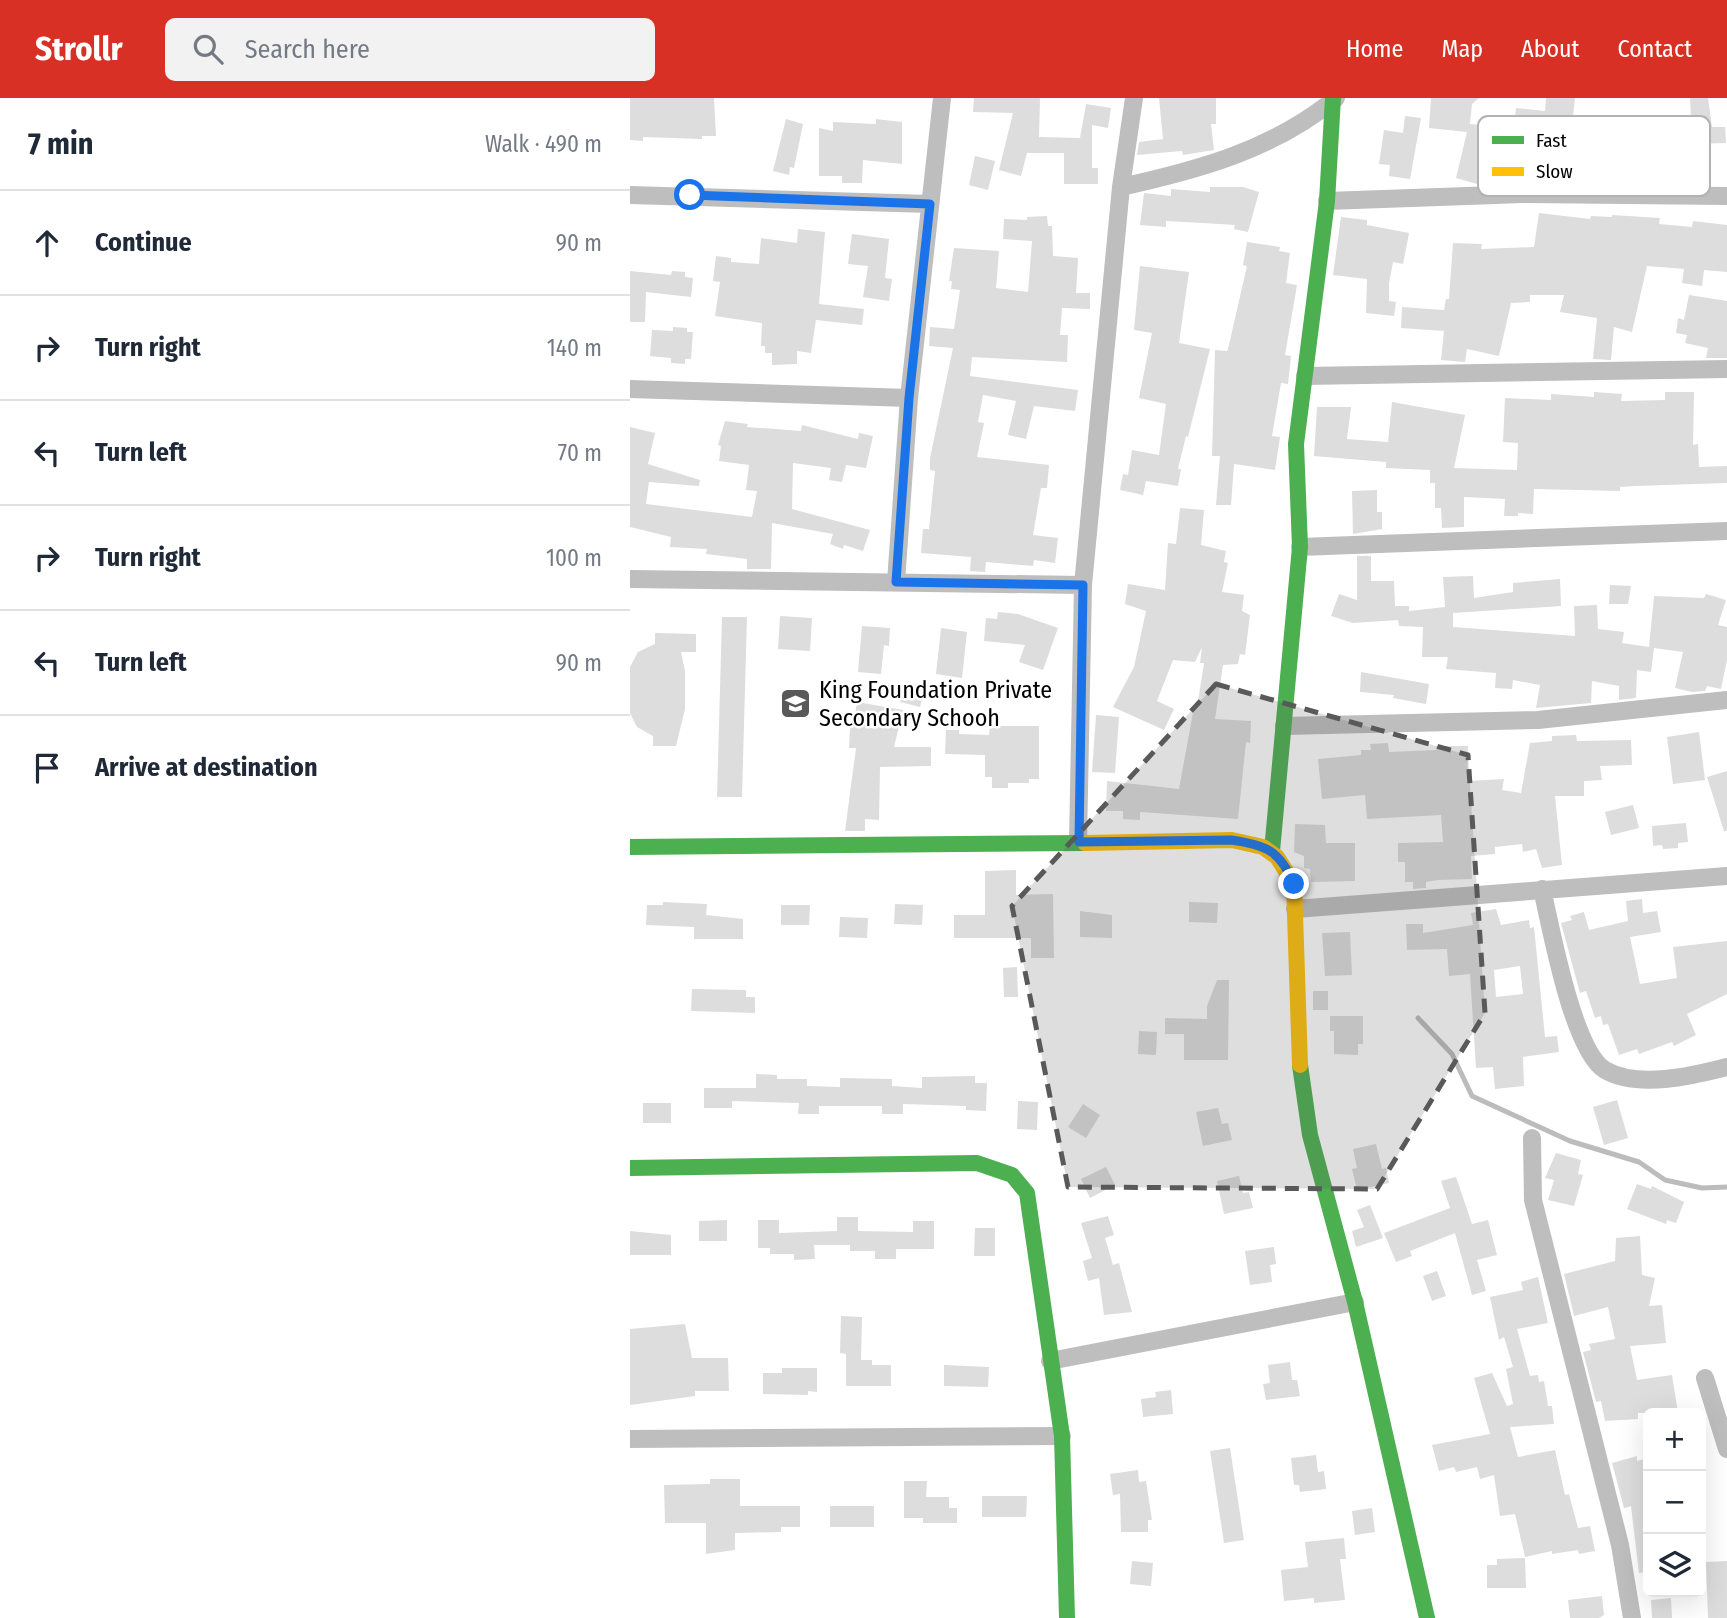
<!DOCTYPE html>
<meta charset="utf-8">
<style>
body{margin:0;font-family:"Fira Sans Condensed",sans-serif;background:#f2f2f3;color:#1f2937}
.controls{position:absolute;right:21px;bottom:21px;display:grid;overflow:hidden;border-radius:10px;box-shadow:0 7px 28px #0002}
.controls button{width:63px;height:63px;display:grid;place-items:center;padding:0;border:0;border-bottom:2px solid #e0e1e3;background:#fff;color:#1f2937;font:35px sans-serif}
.stop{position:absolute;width:21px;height:21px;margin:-16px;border:5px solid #1a73e8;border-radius:50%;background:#fff}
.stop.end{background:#1a73e8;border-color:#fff;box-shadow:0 2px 7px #0008}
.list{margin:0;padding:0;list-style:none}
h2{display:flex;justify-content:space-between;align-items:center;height:91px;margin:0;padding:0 28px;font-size:30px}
h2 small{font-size:23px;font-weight:400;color:#747a83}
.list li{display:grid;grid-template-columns:46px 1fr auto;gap:21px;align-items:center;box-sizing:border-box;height:105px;padding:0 28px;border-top:2px solid #e0e1e3}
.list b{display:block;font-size:26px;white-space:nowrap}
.list em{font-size:23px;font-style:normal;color:#747a83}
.icon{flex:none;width:38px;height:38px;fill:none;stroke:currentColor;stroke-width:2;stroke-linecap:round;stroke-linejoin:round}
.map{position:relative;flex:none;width:1097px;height:1520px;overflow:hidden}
header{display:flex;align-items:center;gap:42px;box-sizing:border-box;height:98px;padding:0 35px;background:#d93025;color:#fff}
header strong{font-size:33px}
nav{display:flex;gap:38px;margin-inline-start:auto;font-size:24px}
.search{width:490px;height:63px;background:#f2f2f3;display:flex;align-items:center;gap:18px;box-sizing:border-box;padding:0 24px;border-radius:10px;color:#747a83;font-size:26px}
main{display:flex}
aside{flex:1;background:#fff}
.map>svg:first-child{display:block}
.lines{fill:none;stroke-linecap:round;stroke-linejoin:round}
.stream{stroke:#bcbcbc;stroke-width:5}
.building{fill:#ddd;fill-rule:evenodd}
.street{stroke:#bebebe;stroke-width:18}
.fast{stroke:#4caf50;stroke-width:16}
.slow{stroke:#ffc107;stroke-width:16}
.route{stroke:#1a73e8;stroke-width:9}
.marked{fill:#595959;fill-opacity:0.2;stroke:#595959;stroke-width:5;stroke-dasharray:14 9;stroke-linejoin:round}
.labels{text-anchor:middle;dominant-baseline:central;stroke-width:5;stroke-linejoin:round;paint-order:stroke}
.poi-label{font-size:24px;fill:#000;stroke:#fff;text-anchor:start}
.key{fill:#fff;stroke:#b2b2b2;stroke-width:2}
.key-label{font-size:19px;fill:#000}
</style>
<header>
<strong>Strollr</strong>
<div class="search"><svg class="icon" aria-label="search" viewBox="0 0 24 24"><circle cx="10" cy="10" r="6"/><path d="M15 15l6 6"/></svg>Search here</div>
<nav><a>Home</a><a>Map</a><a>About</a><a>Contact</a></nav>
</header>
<main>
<aside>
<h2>7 min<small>Walk · 490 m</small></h2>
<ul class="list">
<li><svg class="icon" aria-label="ahead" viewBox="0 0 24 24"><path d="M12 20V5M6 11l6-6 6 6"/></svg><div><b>Continue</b></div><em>90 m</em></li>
<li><svg class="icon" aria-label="right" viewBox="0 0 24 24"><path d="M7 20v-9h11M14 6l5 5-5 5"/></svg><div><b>Turn right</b></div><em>140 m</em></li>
<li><svg class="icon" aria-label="left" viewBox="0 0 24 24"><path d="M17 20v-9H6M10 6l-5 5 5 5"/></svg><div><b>Turn left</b></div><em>70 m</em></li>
<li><svg class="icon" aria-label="right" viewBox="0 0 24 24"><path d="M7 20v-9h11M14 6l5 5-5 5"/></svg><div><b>Turn right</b></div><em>100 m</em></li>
<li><svg class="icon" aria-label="left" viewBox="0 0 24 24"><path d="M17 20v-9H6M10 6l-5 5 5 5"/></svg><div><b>Turn left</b></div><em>90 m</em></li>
<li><svg class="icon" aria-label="arrive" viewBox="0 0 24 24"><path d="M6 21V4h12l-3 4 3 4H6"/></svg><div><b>Arrive at destination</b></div></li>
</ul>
</aside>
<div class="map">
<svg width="1097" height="1520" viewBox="0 0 1097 1520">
<rect width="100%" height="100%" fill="#fff"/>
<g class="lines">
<path class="stream" d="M788,920L822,956L842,998L940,1043L1009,1064L1035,1082L1072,1090L1097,1089"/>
</g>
<path class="building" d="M0,0H84L86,38H72V41L13,39V43L0,42Z
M344,0H410L409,39L450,40L456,6L481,10L478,30L462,27V70H468V86H434V55H397L391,78L369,72L383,15L343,14Z
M529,0H586V26H581L584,52L553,57L552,53L507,57L509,44L533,41Z
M801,0H849L842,6L840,26L861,28L847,86L826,80L837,34L799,30Z
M916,0H945L943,18L981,20V25L1018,27L1017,51L1048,53L1043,78L1020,77V82L993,80L994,75L988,74L986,55L970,54L971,44L941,42L936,83L897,78L896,85L878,84L886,10L915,13Z
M1060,0H1078L1082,29H1095L1096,45L1062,46Z
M775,18L791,20L780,81L759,78L760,67L749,66L754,32L773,35Z
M156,21L173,26L164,70L160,69L159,77L143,73Z
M246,21L272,24V66L233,62L232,85H212V78H189V30L203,33V24L246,26Z
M345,58L365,63L358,92L339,87Z
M580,89H613L629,94L618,134L604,131L605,127L590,126L536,123V129L510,127L514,95L541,98V91L580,94Z
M909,115L960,121L961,118L982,119V117L1030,120L1029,126L1062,129L1063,123L1097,127V174L1074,172L1072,188L1052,185L1054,171L1017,168L1002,234L984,229L981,262L963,261L967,220L930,214L934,197H900V204L881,205L869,258L837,251L835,264L811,262L814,233L771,230L772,209L814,212L816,201H819L823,145L852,146L851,151L904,149Z
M417,118L418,128H422L423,158L448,160L446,195H460V211L432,210L430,237H438L437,264L342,259L340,278L448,292L445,313L404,308L396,341L378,337L386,303L353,297L348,324L354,325L347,359L419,367L417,390H411L403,437L428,440L425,465L404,462L403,468L356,464L355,474L340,473L341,459L291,455L293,431H299L305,373L300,372V360L323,250L299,248L300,229L324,231L330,192L321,191L322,183H319L324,150L369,153L366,190L398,194L402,143L373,141L374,121L397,122V119Z
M711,119L737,122V127L779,135L773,166L763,164L759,185V203L766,204L764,218L736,215L737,181L703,177Z
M168,131L195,134L189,206L234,211L232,227L186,222L181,255L167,253V266L142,267V255H135V248H131L132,225L85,218L90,184L83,183L86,158L101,160V164L129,166L131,140L167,145Z
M222,136L259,141L255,180L262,181L259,203L233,199L238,168L218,166Z
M617,144L650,149L649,153L660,155L656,185L667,187L655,257L661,258L658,286L651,285L642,338L650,339L645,372L604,366L601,407H586L590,358H582L585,252L597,253L598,251L617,168L613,167Z
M510,168L559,174L549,245L580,251L558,339L556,338L548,371H551L548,388L516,383L513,397L490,392L493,376L498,377L502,352L529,357L536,306L509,300L522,235L504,232Z
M0,173L41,177L42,173L55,174V179L63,180L61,199L16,194L15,224H0Z
M1059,197L1097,203V260H1076L1078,250L1055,245L1057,237L1046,235L1048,220L1054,222Z
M43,229L57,230V234H63L61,261H55V266L41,265V260L20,258L22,232L43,233Z
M964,294L992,296L991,303L1035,302V294H1064L1063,347L1068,346L1069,369L1097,368V385L1005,388L990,389V393L904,391L903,416L888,415V418H874L875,401L834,399V429L812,430L811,410H805V385H800V372L756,370V364L684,358L687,309H721L717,341L758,344L762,304L835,317L824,370L887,372L888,345L873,344L875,300L921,302V296L964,299Z
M95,323L118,326L117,329L171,333L172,327L228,341L229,335L243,338L236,370L216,367L212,384L199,382L201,370L163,365L162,411L240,432L233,453L214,447L213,451L200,446L203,436L142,425L141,471H117V461L76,456L77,451L40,449L41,439L0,429V329L25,335L18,366L70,382L69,388L19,384L16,406L122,419L127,393L116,392L119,367L89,363L91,348L88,347Z
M747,392V414H752V431L723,436L722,393Z
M550,410L574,412L571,447L596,453L594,464L598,465L592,494L614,497L612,513L620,517L615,557L610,556L608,566L593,567L585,621L621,623L620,645L616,644L608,721L510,714V722L493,721V713H476L477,683L549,691L564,609L567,610L574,565H570L572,549L565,564L543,562L527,603L544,611L534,632L483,609L504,569L516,513L495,506L498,486L535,492L538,445L546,446Z
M727,458H741V483H764L765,508H779V513L815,509L813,479L843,478L844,500L883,494V485L930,481L931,508L823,515V529L945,538L944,508L967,507L968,531L994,534L992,545L1019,549L1024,498L1074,500L1076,496L1096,502L1088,527L1097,529V562L1091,591L1077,588L1075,593L1062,594L1045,590L1053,554L1024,550L1021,574L1007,572L1006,600L989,602V588L962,583L961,605L906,610L910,587L883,582L882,591L865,590L866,575L816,571L818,559H792L793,529L769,528L768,522L723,525L701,518L709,496L727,502Z
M980,487L1001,488L998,506H979Z
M368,514L388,516L428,530L413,572L389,564L395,547L354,543L356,520L367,521Z
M150,518L182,520L180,553L148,551Z
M92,519H117L112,699H87Z
M232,528L260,530L259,548L254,547L251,576L228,574Z
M311,530L337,534L332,580L306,576Z
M25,535L66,536V554H51L55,573V611L46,648H23V638L7,629L0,615V569L8,554L25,546Z
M731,574L799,586L796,606L763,600L764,597L730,594Z
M275,584L295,589L290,609L270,604Z
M227,604L273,612L264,649H301V668L250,669L249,722L235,721V733H215L226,650H219L220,630H223Z
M466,617L489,619L485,675L462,674Z
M360,628H409V681H399V685H378V690H362V679H355V657L315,656L316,632H329V636L359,637Z
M1069,634L1075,682L1043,686L1037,639Z
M946,637L947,643L1001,642L1002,667L970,668L972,682L954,683V698H925L932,767L912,770L906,751L893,754L892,746L865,749V756L841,758L842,781L808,782L796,784V790L783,791V784H775V764H768V745L813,744L811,717L737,721L735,697L692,701L688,661L731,657V652H741L740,646L758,645L759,654L806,652V648H838L837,683L874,681L872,692L891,695L900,645L922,643V638Z
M1097,673V733H1094L1077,679Z
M1003,707L1009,730L981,737L975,714Z
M1056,725L1058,744L1048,745V750L1033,751L1032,747L1023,748L1022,728Z
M665,726L695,727L696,745H725V783L681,784L680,771L674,770V758L664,754Z
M386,772V797L423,796L424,860H401V840H324V817H355V773Z
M1012,801L1013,815L1027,813L1031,834L1000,839L1010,886L1047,880L1043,849L1097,843V896L1057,916L1066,937L1044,948L1042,944L1009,956L1007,951L989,957L978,926L973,927L971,918L965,920L956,893L950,895L931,825L942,822L940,818L954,814L959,832L998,823L996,803Z
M33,804L77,806L76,817L113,821V841H64V829L16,827L17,807H33Z
M559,804L588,805L587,825L559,824Z
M265,806L293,807L292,827L264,826Z
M151,807H180L179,827H151Z
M866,811L871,827L899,822L900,830L904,829L915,939L927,938L929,954L893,959L894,988L865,991L863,969L846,970L840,876L819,878L817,851L777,852L776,826H793V835L843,827L841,815ZM890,868L893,896L866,899L864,872Z
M450,813L482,817V840L450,839Z
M210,819L238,820L237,840L209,839Z
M720,834L722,877L695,878L692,835Z
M387,869L388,899H374L373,870Z
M587,882H599L598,962H554V936H535V920L577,921V908Z
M62,891L116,892V899H125V915L61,913Z
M683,893H698V912H683Z
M700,918H733V946H728V957L704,956V933H700Z
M509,933L527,934L526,957L508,956Z
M126,976L147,977V981H177V988L210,989V980L262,981V988L292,990V979L345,978V985H357L356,1013L336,1012V1008L273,1006V1016H252V1008H189V1016H168L169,1005L102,1003V1010H74V990H126Z
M987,1002L998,1040L974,1047L963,1009Z
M388,1003L408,1004L407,1032L387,1031Z
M13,1005H41V1025H13Z
M453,1006L470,1017L456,1040L438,1029Z
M588,1010L592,1026L598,1025L602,1042L573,1048L566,1014Z
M746,1046L752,1071L756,1070L759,1085L727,1092L722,1071L727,1070L723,1051Z
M926,1055L951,1062L948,1076L953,1077L944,1108L918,1102L924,1082L915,1080Z
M476,1069L485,1087L460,1100L451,1081Z
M609,1078L613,1095L619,1094L623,1110L594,1116L587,1083Z
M826,1079L842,1126L858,1122L867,1157L847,1162L856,1193L842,1197L825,1135L780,1153L782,1158L766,1164L754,1135L820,1110L811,1083Z
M1007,1086L1021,1091L1022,1088L1054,1104L1046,1125L1037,1122L1036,1126L997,1111Z
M740,1107L753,1140L726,1149L722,1133L734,1129L727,1112Z
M478,1118L484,1137L475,1140L483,1167L489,1165L502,1214L474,1217L469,1180L458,1183L453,1163L462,1160L451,1125Z
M207,1119H228V1133L283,1134V1123H304V1151H266V1161H245V1153H220V1147H184L185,1161L164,1162V1156H140V1150H128V1122H149V1135L207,1133Z
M97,1122V1143H69V1123Z
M345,1130H365V1158H344Z
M0,1133L41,1137V1157H0Z
M1010,1138L1012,1177L1025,1180L1019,1208L1032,1207L1036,1245L1000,1248L1007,1282L1042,1277L1048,1315H1008V1321L975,1323L971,1303L966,1304L953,1254L961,1252L959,1246L985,1241L978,1209L944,1218L934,1176L985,1163L986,1140Z
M644,1149L646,1166L640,1167L642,1184L620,1187L615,1153Z
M807,1173L816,1198L802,1203L793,1178Z
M908,1179L918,1225L887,1231L900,1278L908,1277L909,1284L914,1283L918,1308H922L924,1326L880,1329L888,1359L925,1352L935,1397L939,1396L948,1430L960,1428L965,1453L949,1456L948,1452L922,1456V1453L895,1459L885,1416L870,1418L864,1377L850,1381L847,1369L826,1374L824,1369L809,1373L802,1347L860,1336L844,1280L862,1275L877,1308L883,1306L876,1271L883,1269L874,1239L869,1242L860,1199L893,1192L891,1184Z
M211,1218L232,1219L231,1262H242V1267H261V1288H216V1256L210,1255Z
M55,1226L62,1260H98L99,1293H65V1298L0,1307V1231Z
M660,1264L662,1282H667L670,1298L636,1302L633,1286L640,1285L638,1267Z
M314,1267L359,1269L358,1289L314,1288Z
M152,1270H187V1294L178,1293V1297L133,1296V1275H152Z
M541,1292L543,1316L513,1319L511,1301L526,1299L525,1294Z
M600,1350L614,1442L594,1445L580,1353Z
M686,1357L688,1374L694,1373L696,1391L670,1394L669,1387H664L661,1360Z
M1007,1358V1363L1018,1360V1474L1009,1475L1001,1408L994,1410L982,1365Z
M508,1372L509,1384L516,1383L522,1422H518V1434H491L490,1396L483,1397L480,1376Z
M80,1381H110V1408H170V1429H151V1434L105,1435V1452L76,1456V1425H35L34,1387L80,1386Z
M274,1383H297L296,1399H319V1410H327V1425H293V1420H274Z
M352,1398H397L396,1419H352Z
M200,1408H244V1429H200Z
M742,1410L745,1434L725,1437L722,1413Z
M714,1440L716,1461H710L715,1502L684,1505V1500L654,1503L651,1472L678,1469L675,1444Z
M895,1460L896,1490H857V1467H867V1461Z
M502,1463L523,1465L521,1488L500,1486Z
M1097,1463V1520H1078L1076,1464Z
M972,1498L974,1517L969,1520H940L938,1502Z
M1041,1500L1042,1520H1022L1021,1502Z"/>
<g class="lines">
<path class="street" d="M491,89C568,72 643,52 706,0
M0,97L300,106
M697,103L893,96L1097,98
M675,278L1097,271
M0,291L279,300
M670,449L1097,433
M0,481L453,487
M266,484L279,300L312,0
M654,628L908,622L1097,602
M448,744L453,487L491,89L504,0
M912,791C921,830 943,953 975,972C1008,991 1062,978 1097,969
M665,811L1097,778
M902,1040L903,1102L990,1447L1002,1520
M420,1263L725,1204
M1075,1280L1097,1351
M0,1341L432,1338"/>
<path class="fast" d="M0,749L455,745
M642,753L670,449L666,346L697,103L703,0
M670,967L680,1037L725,1204L797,1520
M0,1070L347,1065L382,1077L397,1095L432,1338L437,1520"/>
<path class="slow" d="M455,745L602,742L633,749L647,759L664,786L670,967"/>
</g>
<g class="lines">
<path class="route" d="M60,97L300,106L279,300L266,484L453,487L449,744L601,742C637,747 650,753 664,786"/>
</g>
<path class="marked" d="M586,586L838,657L855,915L747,1091L438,1089L382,808Z"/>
<defs>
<symbol id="school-square" viewBox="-11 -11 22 22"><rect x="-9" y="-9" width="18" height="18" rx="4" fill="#595959" stroke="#fff"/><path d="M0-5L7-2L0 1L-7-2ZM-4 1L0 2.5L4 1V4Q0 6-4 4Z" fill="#fff"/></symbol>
</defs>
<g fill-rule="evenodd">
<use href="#school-square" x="148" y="588" width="35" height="35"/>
</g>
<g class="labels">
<g class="poi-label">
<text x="189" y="592">King Foundation Private<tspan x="189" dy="28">Secondary Schooh</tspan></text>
</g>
</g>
<rect x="848" y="18" width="232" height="80" rx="10" class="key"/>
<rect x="862" y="38" width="32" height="8" fill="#4caf50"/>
<rect x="862" y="69" width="32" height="9" fill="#ffc107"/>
<g class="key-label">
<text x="906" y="49">Fast</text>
<text x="906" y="80">Slow</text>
</g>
</svg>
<div class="controls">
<button>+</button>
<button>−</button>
<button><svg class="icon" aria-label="layers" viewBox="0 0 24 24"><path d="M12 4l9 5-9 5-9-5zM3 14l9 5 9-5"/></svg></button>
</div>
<div class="stop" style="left:60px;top:97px"></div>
<div class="stop end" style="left:664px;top:786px"></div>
</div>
</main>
